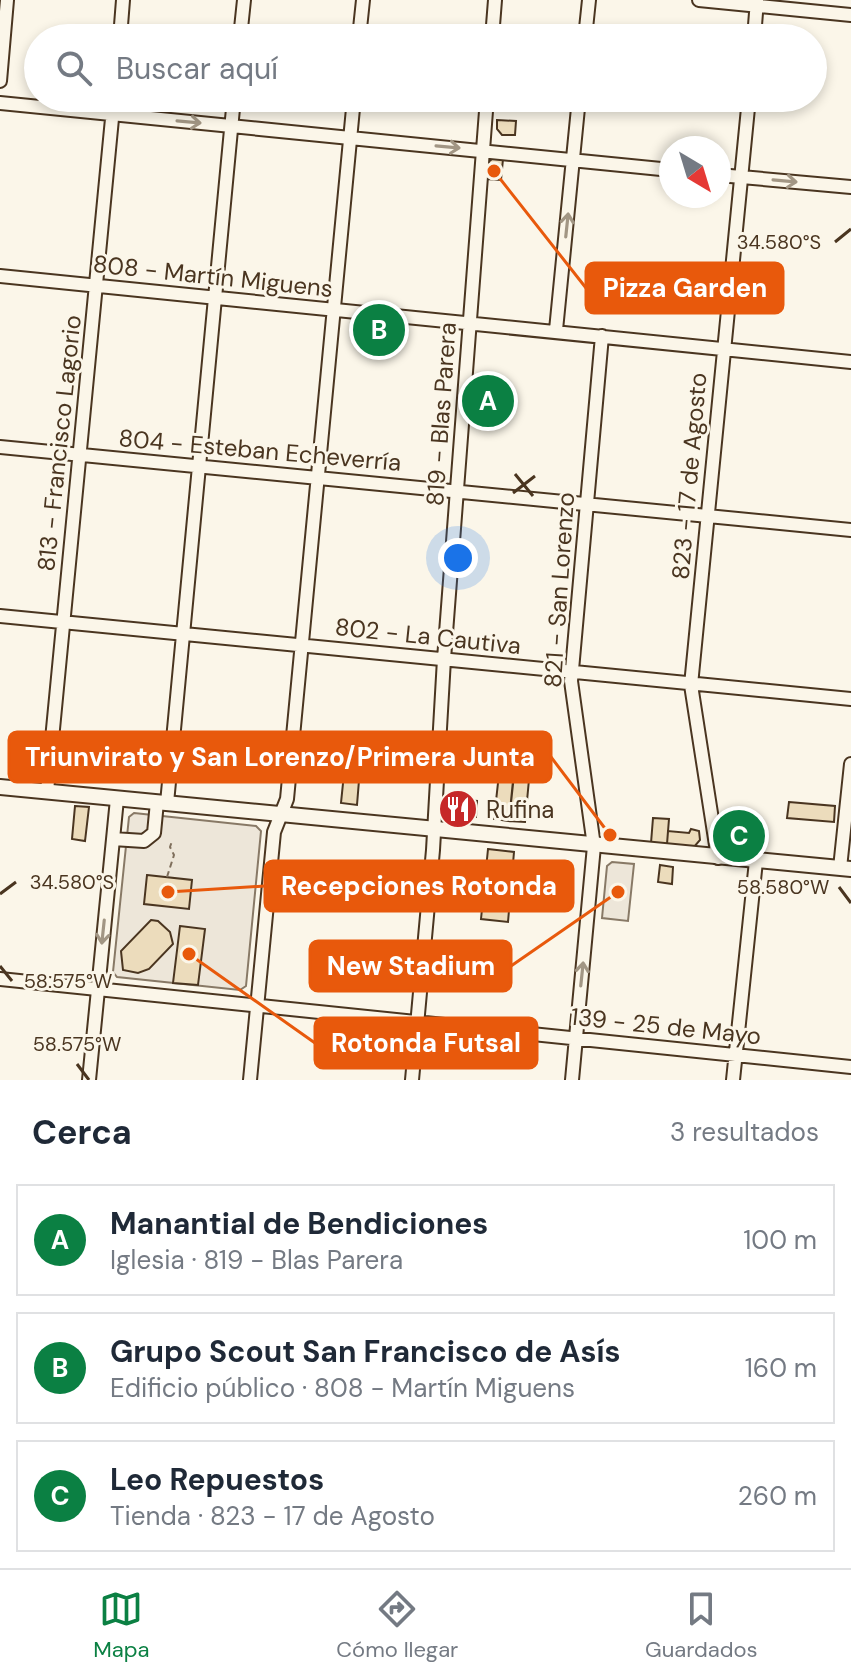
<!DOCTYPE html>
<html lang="es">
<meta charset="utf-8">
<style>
body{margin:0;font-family:"DM Sans",sans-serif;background:#f2f2f3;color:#1f2937}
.compass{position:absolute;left:659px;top:136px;width:72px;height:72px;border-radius:50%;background:#fff;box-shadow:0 4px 12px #0003;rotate:142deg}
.you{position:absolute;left:458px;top:558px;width:28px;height:28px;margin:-20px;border:6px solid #fff;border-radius:50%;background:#1a73e8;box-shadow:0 0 0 12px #1a73e833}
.badge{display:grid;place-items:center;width:52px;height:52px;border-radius:50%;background:#0b8043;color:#fff;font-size:26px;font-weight:700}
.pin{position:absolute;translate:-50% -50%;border:4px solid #fff;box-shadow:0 2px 8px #0006}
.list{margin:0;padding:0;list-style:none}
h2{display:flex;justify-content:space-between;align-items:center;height:104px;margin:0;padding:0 32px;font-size:34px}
h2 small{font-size:26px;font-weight:400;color:#747a83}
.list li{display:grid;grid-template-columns:52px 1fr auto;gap:24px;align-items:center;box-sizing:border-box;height:112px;margin:0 16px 16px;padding:0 16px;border:2px solid #e0e1e3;border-radius:0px}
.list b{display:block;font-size:30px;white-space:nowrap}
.list p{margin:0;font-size:26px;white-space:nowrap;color:#747a83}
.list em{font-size:26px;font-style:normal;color:#747a83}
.icon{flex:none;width:44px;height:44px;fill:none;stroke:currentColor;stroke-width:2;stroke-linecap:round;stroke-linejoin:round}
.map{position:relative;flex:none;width:851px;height:1080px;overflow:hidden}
.search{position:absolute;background:#fff;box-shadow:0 4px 12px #0003;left:24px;right:24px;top:24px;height:88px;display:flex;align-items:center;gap:20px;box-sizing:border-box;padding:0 28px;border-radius:44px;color:#747a83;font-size:30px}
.sheet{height:488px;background:#fff}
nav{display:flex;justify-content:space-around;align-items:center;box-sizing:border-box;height:112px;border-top:2px solid #e0e1e3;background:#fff;font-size:22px;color:#747a83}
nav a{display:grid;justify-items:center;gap:4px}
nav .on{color:#0b8043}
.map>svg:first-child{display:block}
.green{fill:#ede6d9;stroke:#887966;stroke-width:2}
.building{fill:#ecdcbc;stroke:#4a3520;stroke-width:2}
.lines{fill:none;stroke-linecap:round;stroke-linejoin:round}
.minor-casing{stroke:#4a3520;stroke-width:16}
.major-casing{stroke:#4a3520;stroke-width:18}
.path{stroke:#7f6f5c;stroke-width:2;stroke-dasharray:6 4;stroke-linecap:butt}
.minor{stroke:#fbf6e9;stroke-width:12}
.major{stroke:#fbf6e9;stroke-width:14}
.oneway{stroke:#a29684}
.ticks{fill:none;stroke:#4a3520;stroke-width:3}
.labels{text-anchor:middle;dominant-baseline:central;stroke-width:6;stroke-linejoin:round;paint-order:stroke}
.street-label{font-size:24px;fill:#4a3520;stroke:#fbf6e9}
.poi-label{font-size:24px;fill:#4a3520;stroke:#fbf6e9;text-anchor:start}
.ticks-label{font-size:20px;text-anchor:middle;fill:#4a3520;stroke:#fbf6e9;stroke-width:6;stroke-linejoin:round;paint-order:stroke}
.leader{fill:none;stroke:#e8590c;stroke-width:3}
.callout-dot{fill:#e8590c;stroke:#fbf6e9;stroke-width:3}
.callout{fill:#e8590c;stroke:#e8590c;stroke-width:3}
.callout-label{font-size:26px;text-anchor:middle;font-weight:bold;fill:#fff}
</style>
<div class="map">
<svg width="851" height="1080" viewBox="0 0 851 1080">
<rect width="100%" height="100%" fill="#fbf6e9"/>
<path class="green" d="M134,813L256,826L261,831L246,986L240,990L117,977L113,972L129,817Z
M612,862L634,864L628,921L602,918L607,866Z"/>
<path class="building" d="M497,120L516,121L515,135H502L497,129Z
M492,159H503L501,180L486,179L487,163Z
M477,394L500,395L499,408H477Z
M346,754L361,756L357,805L341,803Z
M530,769L525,822L509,821L514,771Z
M499,774L514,775L509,821L494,819Z
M447,798L477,801L476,817L446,814Z
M789,802L835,806L834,822L787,818Z
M75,806L89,807L85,841L72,839Z
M653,818L669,819L667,844L651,843Z
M743,825L742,831L753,832L752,846L732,845L727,840L724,829Z
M691,829L699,831L700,840L694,847L667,844L668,831L689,833Z
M488,849L514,852L508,922L481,919Z
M660,865L673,867L672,884L658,882Z
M147,875L192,880L189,909L144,904Z
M151,920L158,921L170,932L173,944L149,969L138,973L123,970L121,951Z
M180,926L205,929L198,985L173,983Z"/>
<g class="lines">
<defs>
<path id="minor" d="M699,0L851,15
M120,38L123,0
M240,38L244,0
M359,38L363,0
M492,38L495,0
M585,38L589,0
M754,38L757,0
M0,81L7,0
M0,103L671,170
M719,175L851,187
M0,276L851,362
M556,330L579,98
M0,447L851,530
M0,616L851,699
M47,791L114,98
M167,803L234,98
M113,839L144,841L154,833L157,802
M718,858L691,685L749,98
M840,868L851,764
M0,979L851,1067
M89,1080L117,799
M250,1080L274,832L287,799L354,98
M412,1080L433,850L444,659L487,98
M572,1080L594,846L571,681L602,336
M733,1080L756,861"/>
<path id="major" d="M0,787L851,869"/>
</defs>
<use href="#minor" class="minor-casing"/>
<use href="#major" class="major-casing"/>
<path class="path" d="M167,877L174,855L170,847L172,841"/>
<use href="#minor" class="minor"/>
<use href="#major" class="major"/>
</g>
<defs><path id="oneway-shaft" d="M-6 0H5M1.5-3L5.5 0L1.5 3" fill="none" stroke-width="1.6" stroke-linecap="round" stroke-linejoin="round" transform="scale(2)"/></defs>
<g class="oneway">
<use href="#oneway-shaft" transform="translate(189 122) rotate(5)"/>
<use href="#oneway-shaft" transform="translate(448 147) rotate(5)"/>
<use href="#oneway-shaft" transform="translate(785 181) rotate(5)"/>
<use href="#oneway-shaft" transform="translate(567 225) rotate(-84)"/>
<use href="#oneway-shaft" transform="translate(103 932) rotate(96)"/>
<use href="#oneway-shaft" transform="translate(582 974) rotate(-84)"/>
</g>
<path class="ticks" d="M835,242L851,229M515,474L533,496M513,493L535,476M839,887L851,903M0,894L16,882M0,966L12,981M77,1064L89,1080"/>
<defs>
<symbol id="restaurant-disc" viewBox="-11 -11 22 22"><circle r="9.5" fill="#c62828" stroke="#fbf6e9"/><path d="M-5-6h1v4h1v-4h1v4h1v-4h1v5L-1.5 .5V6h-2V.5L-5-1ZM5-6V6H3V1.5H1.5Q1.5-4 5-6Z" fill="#fff"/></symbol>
</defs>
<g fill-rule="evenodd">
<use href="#restaurant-disc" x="436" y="787" width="44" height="44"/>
</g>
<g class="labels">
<g class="street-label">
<text transform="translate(213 276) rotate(6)">808 - Martín Miguens</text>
<text transform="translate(441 414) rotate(-86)">819 - Blas Parera</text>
<text transform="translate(59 443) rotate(-84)">813 - Francisco Lagorio</text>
<text transform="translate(260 450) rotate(5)">804 - Esteban Echeverría</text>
<text transform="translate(689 476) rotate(-85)">823 - 17 de Agosto</text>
<text transform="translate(559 590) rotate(-86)">821 - San Lorenzo</text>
<text transform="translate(428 636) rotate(6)">802 - La Cautiva</text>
<text transform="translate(666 1026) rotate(6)">139 - 25 de Mayo</text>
</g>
<g class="poi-label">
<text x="486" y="809">Rufina</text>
</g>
</g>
<g class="ticks-label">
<text x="779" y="249">34.580°S</text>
<text x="72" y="889">34.580°S</text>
<text x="783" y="894">58.580°W</text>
<text x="68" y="988">58.575°W</text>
<text x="77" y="1051">58.575°W</text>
</g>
<path class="leader" d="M494 171L586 288M610 835L551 757M168 892L265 886M618 892L511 966M189 954L315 1043"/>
<g class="callout-dot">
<circle cx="494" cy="171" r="8"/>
<circle cx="610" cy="835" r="8"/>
<circle cx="168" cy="892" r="8"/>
<circle cx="618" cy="892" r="8"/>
<circle cx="189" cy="954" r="8"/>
</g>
<g class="callout">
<rect x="586" y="263" width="197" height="50" rx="8"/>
<rect x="9" y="732" width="542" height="50" rx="8"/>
<rect x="265" y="861" width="308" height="50" rx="8"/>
<rect x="310" y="941" width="201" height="50" rx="8"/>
<rect x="315" y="1018" width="222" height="50" rx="8"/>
</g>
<g class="callout-label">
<text x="685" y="297">Pizza Garden</text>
<text x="280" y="766">Triunvirato y San Lorenzo/Primera Junta</text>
<text x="419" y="895">Recepciones Rotonda</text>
<text x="411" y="975">New Stadium</text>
<text x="426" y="1052">Rotonda Futsal</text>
</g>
</svg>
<svg class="compass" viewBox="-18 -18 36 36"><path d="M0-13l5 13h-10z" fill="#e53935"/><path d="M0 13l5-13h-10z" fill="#747a83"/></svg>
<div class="you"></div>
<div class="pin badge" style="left:488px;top:401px">A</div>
<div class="pin badge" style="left:379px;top:330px">B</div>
<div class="pin badge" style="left:739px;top:836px">C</div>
<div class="search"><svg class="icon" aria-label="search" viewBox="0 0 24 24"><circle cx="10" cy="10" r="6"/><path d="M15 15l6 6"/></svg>Buscar aquí</div>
</div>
<section class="sheet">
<h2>Cerca<small>3 resultados</small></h2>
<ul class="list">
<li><span class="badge">A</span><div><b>Manantial de Bendiciones</b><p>Iglesia · 819 - Blas Parera</p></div><em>100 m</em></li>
<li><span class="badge">B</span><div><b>Grupo Scout San Francisco de Asís</b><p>Edificio público · 808 - Martín Miguens</p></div><em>160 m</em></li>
<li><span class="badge">C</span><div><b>Leo Repuestos</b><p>Tienda · 823 - 17 de Agosto</p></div><em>260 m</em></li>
</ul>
</section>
<nav>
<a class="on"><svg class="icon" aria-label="map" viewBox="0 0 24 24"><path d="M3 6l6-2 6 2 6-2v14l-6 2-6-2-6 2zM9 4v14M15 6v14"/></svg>Mapa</a>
<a><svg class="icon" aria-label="directions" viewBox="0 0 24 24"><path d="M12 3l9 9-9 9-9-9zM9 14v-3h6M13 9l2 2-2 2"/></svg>Cómo llegar</a>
<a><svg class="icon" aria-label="saved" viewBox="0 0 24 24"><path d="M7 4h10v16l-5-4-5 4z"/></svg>Guardados</a>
</nav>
